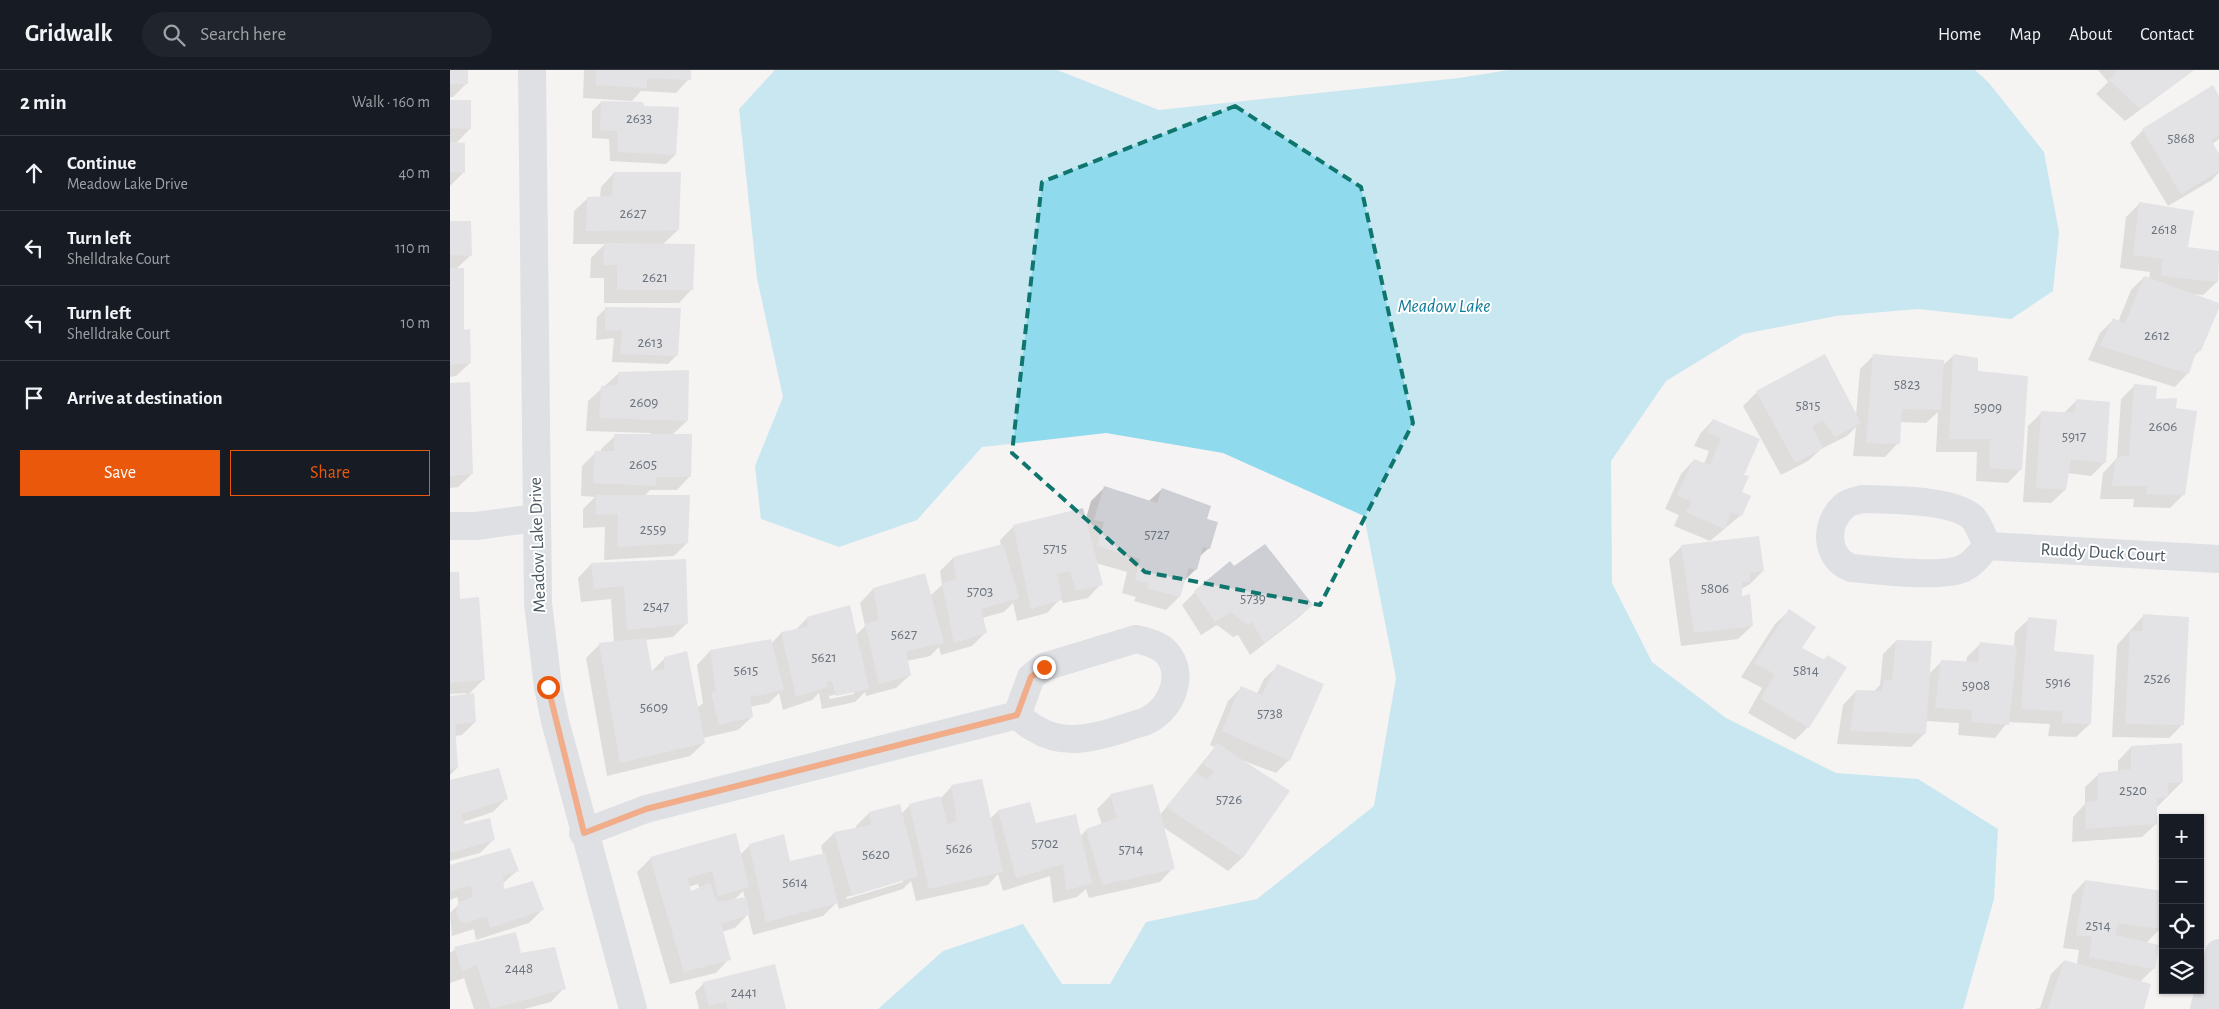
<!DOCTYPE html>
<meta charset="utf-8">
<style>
body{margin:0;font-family:"Alegreya Sans",sans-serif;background:#20242c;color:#f1f3f6}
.controls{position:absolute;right:15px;bottom:15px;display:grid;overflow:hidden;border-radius:0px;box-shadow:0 1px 4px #0004}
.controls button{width:45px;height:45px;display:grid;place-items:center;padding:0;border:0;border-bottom:1px solid #363941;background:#171b24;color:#f1f3f6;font:25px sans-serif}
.stop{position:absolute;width:15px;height:15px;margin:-11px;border:4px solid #ea580c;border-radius:50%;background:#fff}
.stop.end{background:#ea580c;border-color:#fff;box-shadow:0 1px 5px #0008}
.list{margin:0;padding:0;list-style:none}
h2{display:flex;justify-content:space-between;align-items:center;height:65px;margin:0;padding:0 20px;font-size:21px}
h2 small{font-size:16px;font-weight:400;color:#9ea1a6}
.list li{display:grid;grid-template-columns:32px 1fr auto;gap:15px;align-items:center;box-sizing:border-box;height:75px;padding:0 20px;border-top:1px solid #363941}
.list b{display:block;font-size:19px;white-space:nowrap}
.list p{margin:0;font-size:16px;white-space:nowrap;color:#9ea1a6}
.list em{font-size:16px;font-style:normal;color:#9ea1a6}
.actions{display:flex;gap:10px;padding:15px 20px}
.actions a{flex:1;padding:11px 0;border:1px solid #ea580c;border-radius:0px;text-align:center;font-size:18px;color:#ea580c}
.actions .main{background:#ea580c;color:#fff}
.icon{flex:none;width:28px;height:28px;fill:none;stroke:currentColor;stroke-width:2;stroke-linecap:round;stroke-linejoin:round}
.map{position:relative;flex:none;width:1769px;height:939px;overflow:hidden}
header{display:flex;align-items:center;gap:30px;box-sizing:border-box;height:70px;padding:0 25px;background:#171b24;border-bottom:1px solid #363941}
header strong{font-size:24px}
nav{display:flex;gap:28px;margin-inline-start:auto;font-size:18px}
.search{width:350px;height:45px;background:#20242c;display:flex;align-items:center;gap:12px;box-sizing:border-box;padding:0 18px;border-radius:28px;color:#9ea1a6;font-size:19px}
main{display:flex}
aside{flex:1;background:#171b24}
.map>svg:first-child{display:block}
.water{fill:#90daee}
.shadow{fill:#0003;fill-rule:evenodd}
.building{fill:#cdcfd5}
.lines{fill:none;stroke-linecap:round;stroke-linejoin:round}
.street{stroke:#c1cad2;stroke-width:28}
.route{stroke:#ea580c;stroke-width:6}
.marked{fill:none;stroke:#0f766e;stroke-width:4;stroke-dasharray:10 6;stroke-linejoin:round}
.labels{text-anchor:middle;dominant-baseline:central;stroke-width:4;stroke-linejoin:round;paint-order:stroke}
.number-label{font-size:15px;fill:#6b747e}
.street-label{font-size:18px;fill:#4a5661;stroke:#fff}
.water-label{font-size:19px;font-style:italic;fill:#0c7c9b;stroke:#fff}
</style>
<header>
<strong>Gridwalk</strong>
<div class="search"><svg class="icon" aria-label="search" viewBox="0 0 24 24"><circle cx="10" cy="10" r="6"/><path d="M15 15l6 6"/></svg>Search here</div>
<nav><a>Home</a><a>Map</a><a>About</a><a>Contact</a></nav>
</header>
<main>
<aside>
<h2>2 min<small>Walk · 160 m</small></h2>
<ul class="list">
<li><svg class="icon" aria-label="ahead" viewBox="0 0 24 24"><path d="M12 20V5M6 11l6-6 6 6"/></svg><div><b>Continue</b><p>Meadow Lake Drive</p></div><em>40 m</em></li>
<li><svg class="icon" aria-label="left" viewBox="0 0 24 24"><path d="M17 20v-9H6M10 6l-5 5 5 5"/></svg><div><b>Turn left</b><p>Shelldrake Court</p></div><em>110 m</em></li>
<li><svg class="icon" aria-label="left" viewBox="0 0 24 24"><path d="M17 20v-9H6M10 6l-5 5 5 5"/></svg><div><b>Turn left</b><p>Shelldrake Court</p></div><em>10 m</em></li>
<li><svg class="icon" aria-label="arrive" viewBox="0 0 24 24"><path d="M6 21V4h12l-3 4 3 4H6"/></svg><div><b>Arrive at destination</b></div></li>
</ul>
<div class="actions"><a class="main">Save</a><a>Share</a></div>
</aside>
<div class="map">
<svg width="1769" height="939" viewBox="0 0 1769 939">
<rect width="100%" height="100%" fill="#f5f3f3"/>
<path class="water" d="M325,0H607L709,40L1009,8L1059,0H1525L1539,13L1594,82L1609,162L1603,221L1561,249L1468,239L1386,246L1293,264L1216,311L1161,391L1162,513L1202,592L1276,648L1386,703L1468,709L1548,759L1544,829L1513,939H428L493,881L573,854L612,914H660L696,852L807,829L924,736L946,608L914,446L773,383L656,363L532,377L467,450L389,477L311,449L305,396L333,327L307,208L289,39Z"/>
<path class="shadow" d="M0,0H17L16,14L3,27H0Z
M240,0L239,9L226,23L191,21L182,31L133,28L134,0Z
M1648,0H1744L1675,51L1646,24L1658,12Z
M1769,29V69L1762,74L1769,86V102L1762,110L1718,136L1680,73L1693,60Z
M0,31L20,59L6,73L14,102L0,116Z
M151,32L225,85L216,94L160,91L159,69L142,68V41Z
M164,103L228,160L212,175L242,219L229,233H154V208H140L141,188L155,174H123L124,141L138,128L150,127L151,117Z
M1689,134L1737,178L1769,182L1767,212L1753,225L1743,224L1769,235L1750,280L1744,286L1738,303L1725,317L1638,290L1650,263L1663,250L1668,252L1681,220L1694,207L1699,209L1700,202L1670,198L1676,147Z
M0,152L21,185L6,199L12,261L20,293L6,306L0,307Z
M156,238L227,285L218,294L162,292L164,268L146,270L147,247Z
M1424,285L1492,296L1503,286L1527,302L1571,399L1558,413L1526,411L1527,382H1486L1488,342L1476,353L1450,352L1448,373L1435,387L1403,386L1406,357L1397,366L1371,379L1358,391L1331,405L1293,336L1307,322L1406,346L1410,299Z
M169,303L237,351L222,365L240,406L227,420H200L194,426L237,473L224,486L154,490L155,457L133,458V439L145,427L131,426L132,396L145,383H151V379L165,366L201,365V363L136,361L138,331Z
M0,314L22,404L8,417L0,418Z
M1685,315L1705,330L1724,339L1734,424L1720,438L1683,437L1684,429H1650L1653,403L1667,388L1671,329Z
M1627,330L1655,392L1641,406L1618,403L1615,420L1601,433L1573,432L1578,356L1592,342L1613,344Z
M1263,350L1292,405L1291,445L1260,471L1224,456L1229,445L1215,439L1231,404L1244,390L1254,394L1259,381L1244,376L1250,364Z
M655,417L699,431L712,419L756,450L759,478L749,487L746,499L733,512L729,527L716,540L684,531L686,527L672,523L677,502L646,493L651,514L638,528L613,533L611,528L597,543L567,551L563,533L554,542L532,548L535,563L522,576L491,585L489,577L480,586L457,591L460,605L446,618L416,626L415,622L405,632L372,639L369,623L362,630L333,640L329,623L319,633L300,637L302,647L288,660L253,668L254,673L240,686L157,706L136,588L150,574L164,573L161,529L131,532L128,508L141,494L237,553L223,567L196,570L201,602L215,588L247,638L253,633L247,595L260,581L320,570L321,574L331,563L345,561L357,548L406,565L415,556L410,533L423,519L480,526L492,515L490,501L503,488L551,476L550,470L564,456L635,452L641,431ZM404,621V624L380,629L379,626Z
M1232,476L1313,501L1300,514L1291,519V528L1302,556L1288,569L1231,576L1219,489Z
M784,498L862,535L848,548L800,585L788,565L783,567L767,555L751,565L732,535L745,522Z
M0,503L34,609L18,625L25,652L12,665L5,666L7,698L0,705V628L16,625V623L0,624Z
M1339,541L1351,578L1373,590L1378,586L1358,657L1345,670L1298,643L1312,618L1291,607L1325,554Z
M1694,545L1732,655L1719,668L1662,667L1667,575Z
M1579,549L1603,582L1642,586L1640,654L1626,667L1598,666L1600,654L1558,652L1545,668L1508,665L1509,653L1476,651L1475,663L1461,677L1387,674L1393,635L1406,621L1423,622L1430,615L1433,584L1446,571L1479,604L1492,591L1516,593L1517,587L1530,574L1564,577L1565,562Z
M828,596L839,690L826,703L789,689L838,721L792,788L778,801L713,757L723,798L710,812L639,828L636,819L627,827L603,833L600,806L553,821L548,804L538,815L466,831L461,811L453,819L389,839L387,832L373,846L303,865L298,844L285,858L271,862L279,889L266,903L220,914L187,802L201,788L290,785L300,775L339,793L373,784L371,776L384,763L406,759V756L419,743L451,744L460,735L490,729L502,716L540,749L548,741L585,755L630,767L636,760L652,755L647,739L661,725L710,745L765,677L760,675L778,631L792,617L807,624L814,609ZM453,810V812L397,829L396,827ZM248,814L250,819L240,822L238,817ZM293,821L295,828L284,830Z
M1681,677L1732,712L1706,738V754L1692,767L1622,772L1623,747L1635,734V717L1649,704L1668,702V691Z
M0,712L57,728L43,742L13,752L14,756L43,770L30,783L0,791Z
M0,796L67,801L52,814L53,820L92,840L79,853L26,870L24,859L2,866L0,843L9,834L7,827L0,830Z
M1635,811L1713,822L1711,858L1696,873L1704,898L1690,912L1692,939H1585L1590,938L1601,904L1614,891L1627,894L1629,880L1613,878L1622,825Z
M5,879L70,885L114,918L101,932L74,939H24L14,908L0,913V883Z
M254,913L335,939H249L245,922Z"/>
<path class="building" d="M0,0H18V14H0Z
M146,0H241V10L197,8V18L146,15Z
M1668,0H1744L1690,39L1659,10Z
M1763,15L1769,26V65L1761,70L1769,84V101L1731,124L1692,59Z
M0,30H21V59L0,58Z
M151,31L193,32L194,36L229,37L226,85L168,82L167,61L150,60Z
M0,72L15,73V103L0,102Z
M164,102H231L229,160L136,161L137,127L162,126Z
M1689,132L1744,141L1738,177L1769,181L1768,212L1711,206L1713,189L1683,185Z
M0,151H21L22,186L0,185Z
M154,173L245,174L243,220H167V195H153Z
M0,198H14V260L20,259L21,293L0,295Z
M1694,206L1769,233V238L1751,281L1747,279L1739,304L1650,276L1663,248L1675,254Z
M155,237L231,238L228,286L170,284L172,260L155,261Z
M1375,284L1411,353L1385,367L1373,350L1362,356L1373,378L1345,393L1306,321Z
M1423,284L1494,290L1491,340L1452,339L1450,374L1416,373Z
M1503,284L1528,288V301L1578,306L1572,400L1539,398L1540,369H1499Z
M239,300L238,351L149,348L151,316L168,315V302Z
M20,312L23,404L0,406V313Z
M1684,314L1707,316L1706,329L1727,328L1726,338L1747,341L1735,425L1696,424L1697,416H1662L1666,388L1679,385Z
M1626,329L1660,332L1656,393L1621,389L1616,420L1586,418L1591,341L1625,343Z
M1263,349L1310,369L1294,405L1299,406L1292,422L1301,426L1292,446L1281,442L1275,459L1236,442L1242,432L1227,425L1244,389L1260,395L1271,368L1257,362Z
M164,364H242L241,407H206V416L143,413L145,381H164Z
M654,416L707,433L712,418L761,436L757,449L768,452L760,479L753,477L747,500L739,498L730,527L697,518L698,513L685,510L690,489L647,476L654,452L644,450Z
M146,425H240L238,473L167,477L168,444L146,445Z
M633,438L653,515L626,521L620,501L607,504L612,530L581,539L563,455Z
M1309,466L1314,501L1300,503V512H1292V526L1300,524L1303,556L1244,563L1231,475Z
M553,474L569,528L531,539L537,563L504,573L492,513L506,509L503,487Z
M815,474L863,535L814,573L802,552L797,555L781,542L765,552L744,521L780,491L784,496Z
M236,489L238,554L177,560L174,516L144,519L141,493Z
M0,502H9L10,529L29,527L35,610L0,613Z
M475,503L494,573L456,581L461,605L429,614L415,554L429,550L423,518Z
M400,535L419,619L386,626L382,611L376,612L377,617L346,627L331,562L358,557L357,547Z
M1339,539L1366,557L1352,578L1375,590L1377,585L1397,597L1359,658L1311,629L1325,604L1304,593Z
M1693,544L1739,547L1734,655L1675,654L1680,561H1692Z
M1578,547L1607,550L1604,581L1644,585L1641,654L1611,653L1613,641L1571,639Z
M196,568L202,601L214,599V587L237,581L255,673L170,693L149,573Z
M321,569L334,620L300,627L303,647L269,655L261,623L266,621L260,580Z
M1446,570L1482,571L1476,664L1400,661L1406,620L1432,621L1434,610H1442Z
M1530,572L1567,576L1559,655L1521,652L1522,640L1485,638L1491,590L1528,592Z
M827,594L874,614L840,691L772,661L791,616L812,625Z
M24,623L26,652L5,654L8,698L0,699V626Z
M767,673L840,721L793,788L716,737L745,702L757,710L764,701L753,694Z
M1732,673L1733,712L1718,713V727L1707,728V754L1635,759L1636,732L1648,731V703L1681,699V676Z
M49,698L58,729L11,744L15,754L40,748L45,770L0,783V710Z
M532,709L553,802L479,819L459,734L490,726L498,754L507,751L501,715Z
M703,714L725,799L652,815L636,759L667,748L660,724Z
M580,732L586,753L626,744L642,814L616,820L613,794L566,808L548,740Z
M450,734L468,806L402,826L384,762L421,755L419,742Z
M286,763L299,817L268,826L262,801L238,808L241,821L260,813L267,832L296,827L300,844L271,854L281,890L234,902L200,787Z
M334,764L340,791L375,783L388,833L316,852L299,774Z
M60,778L69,801L53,806L54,819L83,811L94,840L40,858L37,846L16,853L9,850L6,842L8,833L23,827L21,815L0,821V795Z
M1635,810L1713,821L1712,859L1668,853L1665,865L1709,875L1705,899L1639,887L1642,867L1626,865Z
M66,862L71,883L105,877L116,919L41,939L27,895L12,901L4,877Z
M1614,890L1701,914L1694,939H1598Z
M325,894L336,939H277L276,932L259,936L253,912Z"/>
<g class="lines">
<path class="street" d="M82,0L88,533L98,617L105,651L183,939
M1412,429C1439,430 1504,429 1523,448C1530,456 1533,467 1537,476C1530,484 1524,493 1514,498C1492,509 1427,500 1401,498C1375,488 1374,454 1394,436C1398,432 1406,431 1412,429Z
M0,456H26L86,448
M1537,476L1769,489
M686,569C697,572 709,574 717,583C735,605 722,636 700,649C694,653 685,654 678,657C649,667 614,677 586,659C579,656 573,650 567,645L581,607L594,597Z
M133,763L196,739L567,645
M1754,939L1769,883"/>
</g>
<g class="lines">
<path class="route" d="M98,617L134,763L196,739L567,645L581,607L594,597"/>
</g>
<path d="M0 0H1769V939H0ZM785,36L911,117L963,353L870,535L695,502L562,383L592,112Z" fill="#f5f3f3" fill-opacity=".55" fill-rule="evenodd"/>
<path class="marked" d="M785,36L911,117L963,353L870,535L695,502L562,383L592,112Z"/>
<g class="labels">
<g class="number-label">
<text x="189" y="48">2633</text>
<text x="1731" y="68">5868</text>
<text x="183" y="143">2627</text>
<text x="1714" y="159">2618</text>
<text x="205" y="207">2621</text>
<text x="1707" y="265">2612</text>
<text x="200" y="272">2613</text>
<text x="1457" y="314">5823</text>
<text x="194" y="332">2609</text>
<text x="1358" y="335">5815</text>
<text x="1538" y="337">5909</text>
<text x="1713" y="356">2606</text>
<text x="1624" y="366">5917</text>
<text x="193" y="394">2605</text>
<text x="203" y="459">2559</text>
<text x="707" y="464">5727</text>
<text x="605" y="478">5715</text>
<text x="1265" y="518">5806</text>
<text x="530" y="521">5703</text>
<text x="803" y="528">5739</text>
<text x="206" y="536">2547</text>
<text x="454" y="564">5627</text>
<text x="374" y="587">5621</text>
<text x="296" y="600">5615</text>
<text x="1356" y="600">5814</text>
<text x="1707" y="608">2526</text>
<text x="1608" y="612">5916</text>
<text x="1526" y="615">5908</text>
<text x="204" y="637">5609</text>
<text x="820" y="643">5738</text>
<text x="1683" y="720">2520</text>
<text x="779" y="729">5726</text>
<text x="595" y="773">5702</text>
<text x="509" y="778">5626</text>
<text x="681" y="779">5714</text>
<text x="426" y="784">5620</text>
<text x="345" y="812">5614</text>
<text x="1648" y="855">2514</text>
<text x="69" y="898">2448</text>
<text x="294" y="922">2441</text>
</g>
<g class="street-label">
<text transform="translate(88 475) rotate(-92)">Meadow Lake Drive</text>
<text transform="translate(1653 483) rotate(3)">Ruddy Duck Court</text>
</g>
<g class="water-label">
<text x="994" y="236">Meadow Lake</text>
</g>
</g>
</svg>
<div class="controls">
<button>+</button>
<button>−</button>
<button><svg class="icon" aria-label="locate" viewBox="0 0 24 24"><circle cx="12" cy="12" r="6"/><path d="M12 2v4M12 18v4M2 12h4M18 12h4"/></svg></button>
<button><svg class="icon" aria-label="layers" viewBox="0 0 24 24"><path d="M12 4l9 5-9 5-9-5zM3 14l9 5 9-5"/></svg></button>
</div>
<div class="stop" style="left:98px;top:617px"></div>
<div class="stop end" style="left:594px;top:597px"></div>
</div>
</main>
